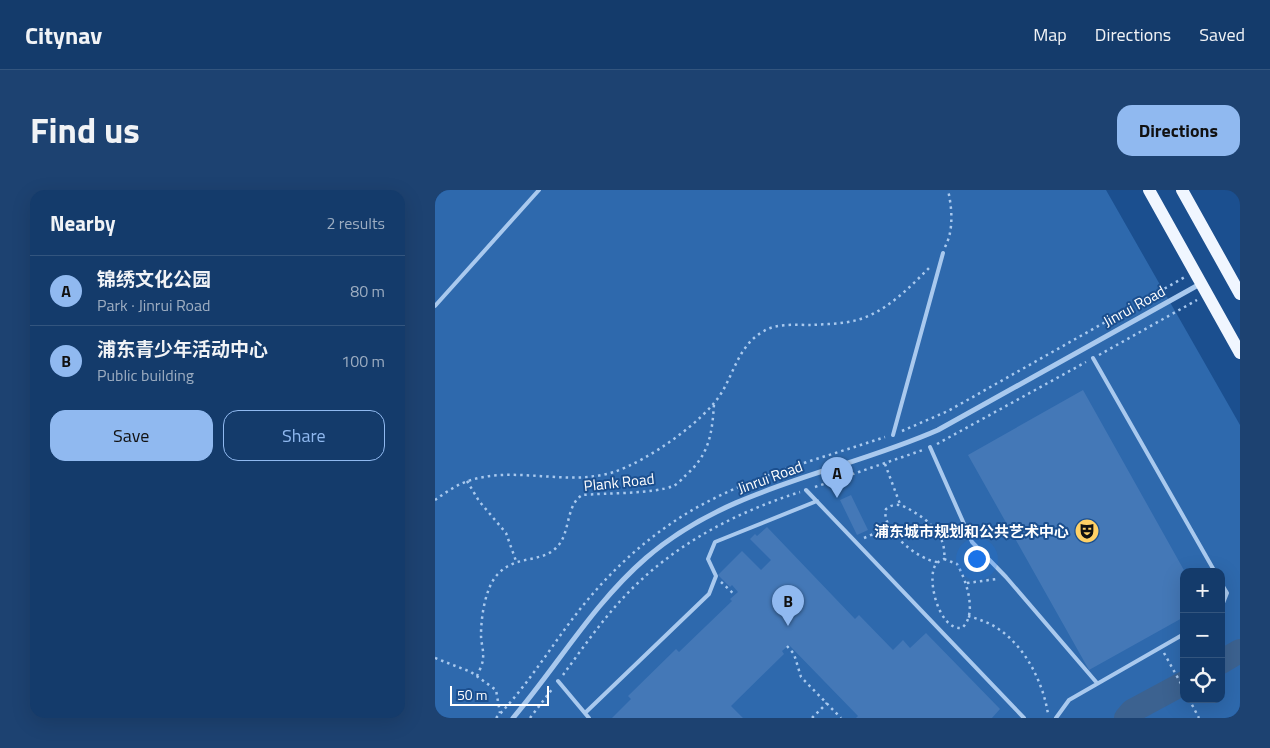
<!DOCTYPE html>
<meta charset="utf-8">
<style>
body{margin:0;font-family:"Titillium Web","Noto Sans SC",sans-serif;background:#1d4271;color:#f1f3f6}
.controls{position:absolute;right:15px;bottom:15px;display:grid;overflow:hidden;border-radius:10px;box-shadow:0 5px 20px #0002}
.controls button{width:45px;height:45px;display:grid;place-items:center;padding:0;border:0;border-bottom:1px solid #33557e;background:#143b6b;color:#f1f3f6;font:25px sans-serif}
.scale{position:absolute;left:15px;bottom:12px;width:99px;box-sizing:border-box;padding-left:5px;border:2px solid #fff;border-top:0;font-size:14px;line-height:18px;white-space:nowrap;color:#fff;-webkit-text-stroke:4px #1b4f8f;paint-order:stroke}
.you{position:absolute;left:541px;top:368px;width:18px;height:18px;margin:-12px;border:4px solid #fff;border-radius:50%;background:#1a73e8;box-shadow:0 0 0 8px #1a73e833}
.badge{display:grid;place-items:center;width:32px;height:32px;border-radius:50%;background:#90b9f0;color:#111;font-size:16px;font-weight:700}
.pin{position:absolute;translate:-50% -41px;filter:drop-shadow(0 1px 2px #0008)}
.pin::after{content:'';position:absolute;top:26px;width:18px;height:15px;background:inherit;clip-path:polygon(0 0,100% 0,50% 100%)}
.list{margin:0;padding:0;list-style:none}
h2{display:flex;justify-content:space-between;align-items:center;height:65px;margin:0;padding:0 20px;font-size:21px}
h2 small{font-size:16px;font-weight:400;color:#9dadc1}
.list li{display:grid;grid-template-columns:32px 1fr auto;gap:15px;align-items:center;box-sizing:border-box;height:70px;padding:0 20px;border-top:1px solid #33557e}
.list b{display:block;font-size:19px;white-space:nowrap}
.list p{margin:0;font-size:16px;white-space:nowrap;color:#9dadc1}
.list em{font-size:16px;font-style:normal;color:#9dadc1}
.actions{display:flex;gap:10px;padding:15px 20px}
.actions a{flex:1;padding:11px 0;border:1px solid #90b9f0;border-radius:15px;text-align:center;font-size:18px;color:#90b9f0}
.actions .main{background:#90b9f0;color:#111}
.icon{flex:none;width:28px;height:28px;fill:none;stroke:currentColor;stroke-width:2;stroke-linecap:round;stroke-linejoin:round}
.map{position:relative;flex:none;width:805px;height:528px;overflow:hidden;border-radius:15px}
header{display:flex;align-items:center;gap:30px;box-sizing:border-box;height:70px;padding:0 25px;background:#143b6b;border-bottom:1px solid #33557e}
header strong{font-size:24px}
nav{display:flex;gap:28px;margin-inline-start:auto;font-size:18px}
.intro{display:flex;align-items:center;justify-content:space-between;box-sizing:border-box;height:120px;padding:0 30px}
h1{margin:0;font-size:35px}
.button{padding:12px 22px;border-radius:15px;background:#90b9f0;color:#111;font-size:18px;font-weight:700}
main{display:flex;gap:30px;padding:0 30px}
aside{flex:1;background:#143b6b;border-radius:15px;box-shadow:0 5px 20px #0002}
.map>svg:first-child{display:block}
.green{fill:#2e69ad;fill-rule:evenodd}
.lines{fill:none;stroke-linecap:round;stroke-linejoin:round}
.river{stroke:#3c6290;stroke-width:24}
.building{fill:#4478b7}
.path{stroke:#a9c9ee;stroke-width:2.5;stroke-dasharray:2.5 4;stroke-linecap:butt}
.lane{stroke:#a9c9ee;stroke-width:4}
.street{stroke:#a9c9ee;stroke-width:5}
.primary{stroke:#f0f6ff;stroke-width:12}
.labels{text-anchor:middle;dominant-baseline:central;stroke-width:4;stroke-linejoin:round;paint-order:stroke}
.street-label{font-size:15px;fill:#fff;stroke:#1b4f8f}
.poi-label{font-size:15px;font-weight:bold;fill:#fff;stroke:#1b4f8f;text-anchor:end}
</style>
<header>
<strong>Citynav</strong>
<nav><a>Map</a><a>Directions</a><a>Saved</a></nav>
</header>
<div class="intro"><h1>Find us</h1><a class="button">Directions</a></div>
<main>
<aside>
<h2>Nearby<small>2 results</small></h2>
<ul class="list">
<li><span class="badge">A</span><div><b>锦绣文化公园</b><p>Park · Jinrui Road</p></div><em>80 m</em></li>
<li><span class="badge">B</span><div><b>浦东青少年活动中心</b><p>Public building</p></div><em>100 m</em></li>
</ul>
<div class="actions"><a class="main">Save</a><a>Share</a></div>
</aside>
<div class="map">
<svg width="805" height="528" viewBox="0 0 805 528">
<rect width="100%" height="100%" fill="#1b4f8f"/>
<path class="green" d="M0,0H671L805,235V528H0ZM749,382H786V509H749Z"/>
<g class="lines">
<path class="river" d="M786,472L805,461
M691,528L697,521L749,493"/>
</g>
<path class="building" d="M648,200L750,382L749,427L654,480L533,265Z
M416,305L433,340L422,345L405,310Z
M332,337L420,429L424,425L458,460L468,450L475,458L491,443L565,519L557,528H421L423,526L354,455L347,461L349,464L296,516L308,528H177L196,509L193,506L241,459L244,462L297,411L295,409L303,402L297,395L295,397L283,385L307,361L326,380L336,370L315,349L320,344L322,346Z"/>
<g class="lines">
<path class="path" d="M510,57C519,40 517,18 513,0
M664,165L762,110
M467,241L513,221L750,87
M502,254L651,172
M450,274L465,314
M32,291L44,311L71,343L81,371
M380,297L488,260
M0,310C10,303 21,295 33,291C80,275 132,297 179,282C212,271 269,232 287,202C300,180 305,154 329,141C341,133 363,135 377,135C392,134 408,134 422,130C451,122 474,98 495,77
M429,348L455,337
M509,369L522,374C531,389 543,424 527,438C503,441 490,384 502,373C503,372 508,369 509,369Z
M502,372C484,370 445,340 451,319C461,311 469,316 479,322C496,332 512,348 509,369
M286,392L300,405
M532,393L562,389
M533,426C543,429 553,432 562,438C590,456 608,492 613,524
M352,456L359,464L366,487L406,528
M729,463L749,499
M0,468L36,482L61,500L65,523
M128,485C144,463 161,439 179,418C229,360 293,325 365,302
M42,486C44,481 48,474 48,468C49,461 46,453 46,445C46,428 50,397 63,384C80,365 106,373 121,358C136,344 130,316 147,305C170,303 219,304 238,296C243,294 247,289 250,286C274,265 277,245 279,214
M754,509L764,528
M61,528C99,489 125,440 162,399C196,361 236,329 282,307C335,281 394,266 450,247
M95,528L118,498
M377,528L392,513"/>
<path class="lane" d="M0,116L104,0
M658,168L780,382
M458,245L508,63
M495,257L537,352L571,387L662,493
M371,300L589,528
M786,393L792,403L786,418
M123,491L154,528
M150,523L274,404L281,386L273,369L280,352L382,311
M621,528L634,510L749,444"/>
<path class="street" d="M78,528C123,475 158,414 211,368C294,296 406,283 503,240L765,94"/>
<path class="primary" d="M714,0L805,163
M747,0L805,104"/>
</g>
<defs>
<symbol id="theatre-disc" viewBox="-11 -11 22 22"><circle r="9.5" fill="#ffd166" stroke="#1b4f8f"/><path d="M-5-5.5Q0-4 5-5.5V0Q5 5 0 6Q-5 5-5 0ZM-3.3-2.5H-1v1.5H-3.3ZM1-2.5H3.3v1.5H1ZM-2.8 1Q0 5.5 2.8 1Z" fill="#111"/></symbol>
</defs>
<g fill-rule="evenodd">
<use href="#theatre-disc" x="638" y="327" width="28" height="28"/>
</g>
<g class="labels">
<g class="street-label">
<text transform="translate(699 116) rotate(-29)">Jinrui Road</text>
<text transform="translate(335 287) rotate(-20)">Jinrui Road</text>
<text transform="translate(184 292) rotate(-6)">Plank Road</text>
</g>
<g class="poi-label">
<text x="634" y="341">浦东城市规划和公共艺术中心</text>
</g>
</g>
</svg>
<div class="controls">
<button>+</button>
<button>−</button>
<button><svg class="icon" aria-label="locate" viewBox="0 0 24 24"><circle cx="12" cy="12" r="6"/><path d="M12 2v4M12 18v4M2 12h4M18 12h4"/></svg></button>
</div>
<div class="scale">50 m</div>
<div class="you"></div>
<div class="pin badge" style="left:402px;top:308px">A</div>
<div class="pin badge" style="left:353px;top:436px">B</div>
</div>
</main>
